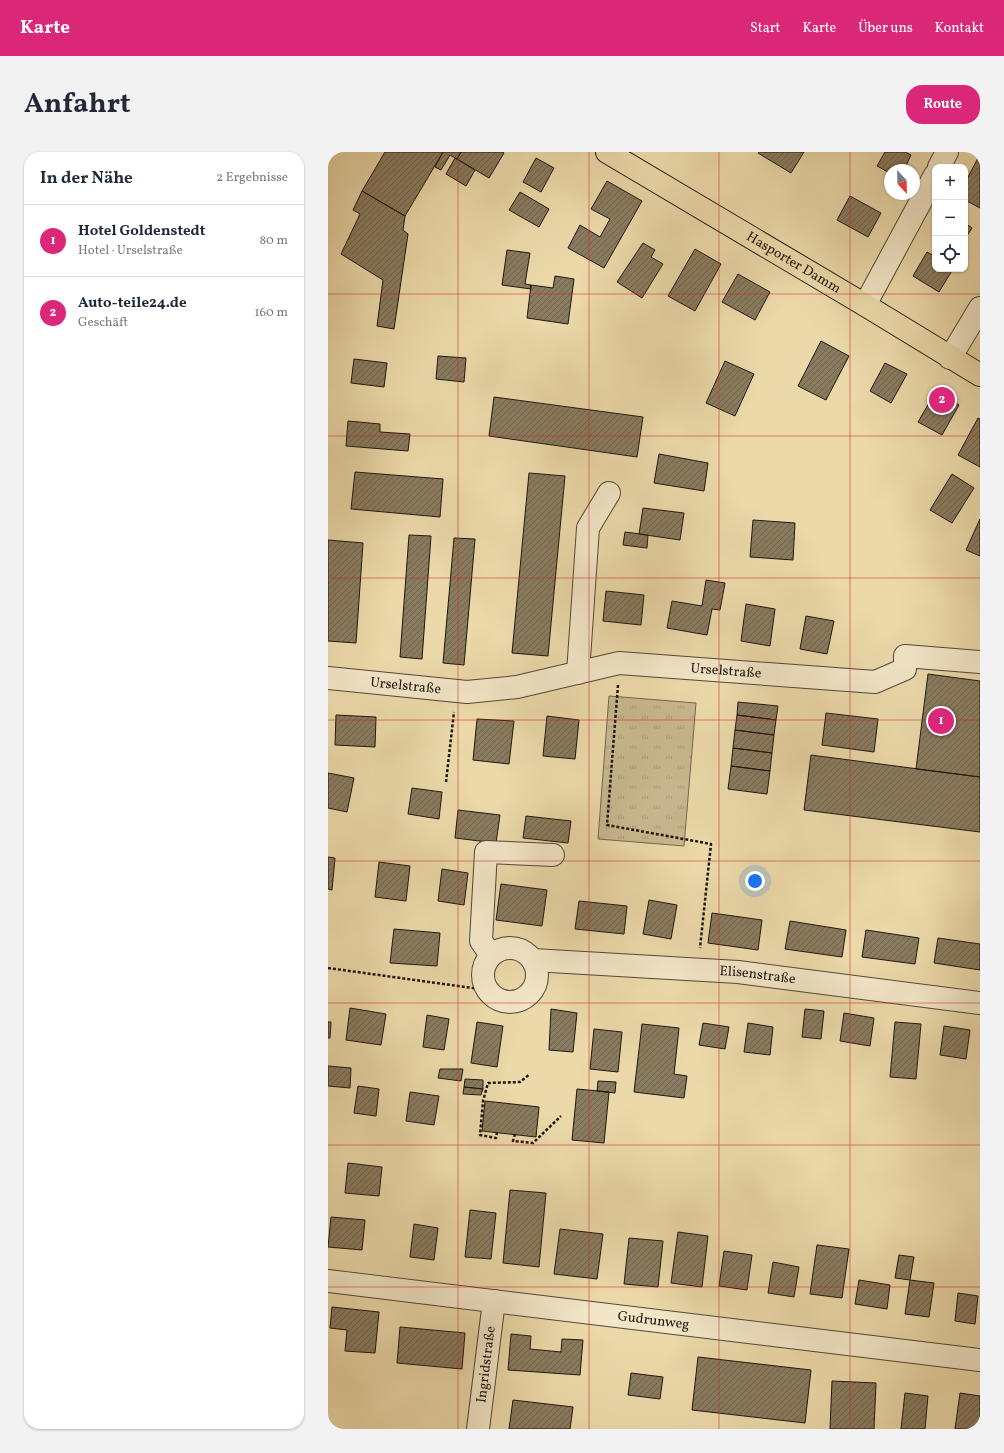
<!DOCTYPE html>
<html lang="de">
<meta charset="utf-8">
<style>
body{margin:0;font-family:Vollkorn,serif;background:#f2f2f3;color:#1f2937}
.controls{position:absolute;right:12px;top:12px;display:grid;overflow:hidden;border-radius:8px;box-shadow:0 1px 3px #0004}
.controls button{width:36px;height:36px;display:grid;place-items:center;padding:0;border:0;border-bottom:1px solid #e0e1e3;background:#fff;color:#1f2937;font:20px sans-serif}
.compass{position:absolute;left:556px;top:12px;width:36px;height:36px;border-radius:50%;background:#fff;box-shadow:0 1px 3px #0004;rotate:158deg}
.you{position:absolute;left:427px;top:729px;width:14px;height:14px;margin:-10px;border:3px solid #fff;border-radius:50%;background:#1a73e8;box-shadow:0 0 0 6px #1a73e833}
.badge{display:grid;place-items:center;width:26px;height:26px;border-radius:50%;background:#db2777;color:#fff;font-size:13px;font-weight:700}
.pin{position:absolute;translate:-50% -50%;border:2px solid #fff;box-shadow:0 1px 4px #0006}
.list{margin:0;padding:0;list-style:none}
h2{display:flex;justify-content:space-between;align-items:center;height:52px;margin:0;padding:0 16px;font-size:17px}
h2 small{font-size:13px;font-weight:400;color:#747a83}
.list li{display:grid;grid-template-columns:26px 1fr auto;gap:12px;align-items:center;box-sizing:border-box;height:72px;padding:0 16px;border-top:1px solid #e0e1e3}
.list b{display:block;font-size:15px;white-space:nowrap}
.list p{margin:0;font-size:13px;white-space:nowrap;color:#747a83}
.list em{font-size:13px;font-style:normal;color:#747a83}
.icon{flex:none;width:22px;height:22px;fill:none;stroke:currentColor;stroke-width:2;stroke-linecap:round;stroke-linejoin:round}
.map{position:relative;flex:none;width:652px;height:1277px;overflow:hidden;border-radius:16px}
header{display:flex;align-items:center;gap:24px;box-sizing:border-box;height:56px;padding:0 20px;background:#db2777;color:#fff}
header strong{font-size:19px}
nav{display:flex;gap:22px;margin-inline-start:auto;font-size:14px}
.intro{display:flex;align-items:center;justify-content:space-between;box-sizing:border-box;height:96px;padding:0 24px}
h1{margin:0;font-size:28px}
.button{padding:10px 18px;border-radius:16px;background:#db2777;color:#fff;font-size:14px;font-weight:700}
main{display:flex;gap:24px;padding:0 24px}
aside{flex:1;background:#fff;border-radius:16px;box-shadow:0 1px 3px #0004}
.map>svg:first-child{display:block}
.grass{fill:url(#grass-tufts);stroke:#74674e}
.building{fill:url(#building-hatch);stroke:#1f160e}
.lines{fill:none;stroke-linecap:round;stroke-linejoin:round}
.minor-casing{stroke:#524735;stroke-width:24}
.major-casing{stroke:#1f160e;stroke-width:24}
.path{stroke:#1f160e;stroke-width:2.5;stroke-dasharray:3 2;stroke-linecap:butt}
.minor{stroke:#f2e6c7;stroke-width:22}
.major{stroke:#ebd9a9;stroke-width:22}
.grid{fill:none;stroke:#d62828;stroke-width:1;stroke-opacity:0.55}
.labels{text-anchor:middle;dominant-baseline:central;stroke-width:3;stroke-linejoin:round;paint-order:stroke}
.street-label{font-size:14px;fill:#1f160e;stroke:#f2e6c7}
</style>
<header>
<strong>Karte</strong>
<nav><a>Start</a><a>Karte</a><a>Über uns</a><a>Kontakt</a></nav>
</header>
<div class="intro"><h1>Anfahrt</h1><a class="button">Route</a></div>
<main>
<aside>
<h2>In der Nähe<small>2 Ergebnisse</small></h2>
<ul class="list">
<li><span class="badge">1</span><div><b>Hotel Goldenstedt</b><p>Hotel · Urselstraße</p></div><em>80 m</em></li>
<li><span class="badge">2</span><div><b>Auto-teile24.de</b><p>Geschäft</p></div><em>160 m</em></li>
</ul>
</aside>
<div class="map">
<svg width="652" height="1277" viewBox="0 0 652 1277">
<defs>
<pattern id="grass-tufts" width="24" height="20" patternUnits="userSpaceOnUse"><rect width="24" height="20" fill="#c8b88f"/><path d="M3 7l-1-3M5 7V3M7 7l1-3M15 17l-1-3M17 17v-4M19 17l1-3" fill="none" stroke="#ab9d7a"/></pattern>
<pattern id="building-hatch" width="6" height="6" patternUnits="userSpaceOnUse"><rect width="6" height="6" fill="#897b5f"/><path d="M-1 1l2-2M0 6l6-6M5 7l2-2" fill="none" stroke="#6f644d"/></pattern>
</defs>
<rect width="100%" height="100%" fill="#ebd9a9"/>
<filter id="stains"><feTurbulence type="fractalNoise" baseFrequency=".005" numOctaves="4"/><feColorMatrix values="0 0 0 0 .2 0 0 0 0 .09 0 0 0 0 .02 0 0 0 .5 -.17"/></filter>
<radialGradient id="worn" r=".72"><stop offset=".6" stop-color="#630" stop-opacity="0"/><stop offset="1" stop-color="#630" stop-opacity=".3"/></radialGradient>
<path class="grass" d="M281,544L368,551L356,694L270,687Z"/>
<path class="building" d="M57,0H115L77,64L34,39Z
M115,0H133L129,7L122,3L113,18L107,15Z
M133,0H175L176,1L161,26L129,7Z
M431,0H476L463,21L430,1Z
M557,0H577L583,3L576,18H562V21L549,14Z
M127,6L147,18L138,34L118,22Z
M208,6L226,16L213,40L195,30Z
M650,6L652,7V56L637,48V31Z
M279,29L314,49L276,116L240,96L252,73L272,85L282,67L263,57Z
M34,39L77,64L75,78L80,82L66,177L49,174L55,128L13,102L32,62L25,58Z
M192,40L221,57L211,75L181,58Z
M522,44L553,61L540,85L509,68Z
M637,71L644,76L637,87Z
M315,91L327,98L323,105L335,112L314,146L289,130Z
M367,97L393,112L367,159L340,144Z
M179,98L202,101L197,132L203,133V137L174,133Z
M599,100L606,104L607,102V117H625L611,140L585,124Z
M410,122L442,140L427,168L394,150Z
M227,124L246,127L240,172L199,166L203,133L225,136Z
M493,189L521,204L498,248L470,234Z
M110,204L138,206L136,230L108,227Z
M26,207L59,211L56,235L23,231Z
M397,209L426,222L407,264L378,251Z
M557,211L579,222L563,251L542,239Z
M608,239L631,253L614,283L590,270Z
M166,245L315,265L309,305L161,284Z
M650,266L652,267V315L630,303Z
M20,269L52,272V280L82,282L80,299L18,294Z
M331,302L380,311L376,339L326,331Z
M27,320L115,327L112,365L23,357Z
M201,321L237,324L220,504L184,501Z
M624,322L646,336L624,371L602,358Z
M315,356L356,361L352,388L311,382Z
M652,367V404L638,398Z
M425,368L467,371L465,408L422,405Z
M297,380L320,383L319,396L295,393Z
M81,383L103,384L94,507L72,505Z
M126,386L147,387L136,513L115,511Z
M0,388L35,391L28,491L0,489Z
M378,428L397,431L392,458L384,457L379,483L339,476L344,449L374,454Z
M278,439L316,443L313,473L275,469Z
M418,452L447,457L442,494L413,489Z
M478,464L506,469L499,502L472,497Z
M600,522L652,529V625L588,617Z
M410,550L450,554L448,568L409,563Z
M498,561L550,567L546,600L494,593Z
M8,563L48,565L47,595L7,593Z
M409,563L448,568L446,583L407,578Z
M219,564L251,568L247,607L215,604Z
M149,567L186,569L181,612L145,608Z
M407,578L446,583L444,601L405,596Z
M405,596L444,601L442,619L403,614Z
M483,603L652,625V680L476,658Z
M403,614L442,619L439,642L400,637Z
M0,621L26,626L19,660L0,656Z
M84,636L114,640L111,667L80,662Z
M130,658L172,663L168,691L127,686Z
M198,664L243,669L240,691L195,686Z
M0,705L7,706L4,738L0,737Z
M51,710L82,714L78,749L47,745Z
M114,717L140,721L136,753L110,749Z
M173,732L219,738L214,774L168,768Z
M321,748L349,753L343,787L315,782Z
M251,749L299,754L296,782L247,777Z
M384,761L434,768L430,798L380,791Z
M462,769L518,778L514,805L457,797Z
M66,777L112,781L109,814L62,811Z
M538,778L591,786L587,812L534,805Z
M610,786L652,792V818L606,811Z
M22,856L58,862L53,893L18,888Z
M223,857L249,861L245,900L221,898Z
M477,857L496,859L493,887L474,885Z
M516,861L546,866L542,894L512,889Z
M99,863L121,867L116,898L95,895Z
M0,870H3L2,886H0Z
M149,870L175,874L169,915L143,911Z
M567,870L593,872L588,927L562,925Z
M375,871L401,875L397,897L371,893Z
M420,871L445,875L442,903L416,900Z
M314,872L351,876L346,922L359,924L356,946L306,940Z
M616,874L642,878L638,907L612,903Z
M266,877L294,880L290,920L262,917Z
M0,914L23,916L22,936L0,934Z
M112,917H135L133,929L110,926Z
M137,927L155,928V937L136,935Z
M270,929L288,930L287,941L269,939Z
M30,934L51,937L48,964L26,961Z
M136,935L155,937L153,943L135,942Z
M249,937L281,940L276,991L244,988Z
M82,940L111,944L106,973L78,969Z
M157,949L211,955L208,985L154,979Z
M20,1011L54,1015L51,1044L17,1041Z
M182,1038L218,1041L211,1115L175,1111Z
M142,1058L168,1061L163,1107L137,1105Z
M3,1065L37,1068L34,1098L0,1095Z
M86,1072L110,1076L106,1108L82,1105Z
M232,1077L275,1082L269,1127L226,1122Z
M350,1080L380,1084L374,1135L343,1131Z
M301,1086L335,1089L330,1135L296,1132Z
M489,1093L521,1097L514,1146L482,1142Z
M396,1099L424,1103L419,1138L391,1134Z
M571,1103L586,1105L582,1128L567,1126Z
M445,1110L471,1115L466,1145L440,1141Z
M531,1128L562,1133L559,1157L527,1152Z
M582,1128L606,1131L601,1165L577,1162Z
M630,1141L650,1144L647,1172L627,1169Z
M4,1155L51,1160L47,1201L17,1199L19,1178L2,1176Z
M72,1175L137,1181L134,1217L69,1211Z
M183,1182L203,1184L202,1197L233,1200L234,1187L255,1188L252,1223L180,1218Z
M370,1205L483,1218L477,1271L364,1258Z
M303,1221L335,1225L332,1247L300,1243Z
M504,1229L548,1231L546,1277H502Z
M577,1241L600,1244L597,1277H573Z
M632,1241L652,1244V1277H627Z
M185,1248L245,1255L242,1277H181Z"/>
<g class="lines">
<defs>
<g id="minor">
<path d="M611,15L619,0"/>
<path d="M537,153L607,23"/>
<path d="M622,206L652,156"/>
<path d="M250,521L260,376L281,341"/>
<path id="s1" d="M0,526L139,540L189,535L291,511L547,530L577,517V504L652,510"/>
<circle cx="182" cy="823" r="27"/>
<path d="M163,803L153,789L158,700L225,703"/>
<path id="s2" d="M205,808L410,820L652,851"/>
<path id="s3" d="M0,1129L652,1208"/>
<path id="s4" d="M150,1277L166,1149"/>
</g>
<g id="major">
<path id="s5" d="M279,0L537,153L652,223"/>
</g>
</defs>
<use href="#minor" class="minor-casing"/>
<use href="#major" class="major-casing"/>
<path class="path" d="M290,533L279,673L383,692L372,796
M118,630L126,560
M0,816L159,838
M169,980L168,986L152,983L155,949L160,931L192,930L202,922
M187,982L185,989L205,991L233,964"/>
<use href="#minor" class="minor"/>
<use href="#major" class="major"/>
</g>
<path class="grid" d="M130,0V1277M261,0V1277M391,0V1277M522,0V1277M0,142H652M0,284H652M0,426H652M0,568H652M0,709H652M0,851H652M0,993H652M0,1135H652"/>
<g class="labels">
<g class="street-label">
<text stroke="none"><textPath href="#s5" startOffset="217">Hasporter Damm</textPath></text>
<text stroke="none"><textPath href="#s1" startOffset="402">Urselstraße</textPath></text>
<text stroke="none"><textPath href="#s1" startOffset="78">Urselstraße</textPath></text>
<text stroke="none"><textPath href="#s2" startOffset="225">Elisenstraße</textPath></text>
<text stroke="none"><textPath href="#s3" startOffset="328">Gudrunweg</textPath></text>
<text stroke="none"><textPath href="#s4" startOffset="65">Ingridstraße</textPath></text>
</g>
</g>
<rect width="100%" height="100%" filter="url(#stains)"/>
<rect width="100%" height="100%" fill="url(#worn)"/>
</svg>
<div class="controls">
<button>+</button>
<button>−</button>
<button><svg class="icon" aria-label="locate" viewBox="0 0 24 24"><circle cx="12" cy="12" r="6"/><path d="M12 2v4M12 18v4M2 12h4M18 12h4"/></svg></button>
</div>
<svg class="compass" viewBox="-18 -18 36 36"><path d="M0-13l5 13h-10z" fill="#e53935"/><path d="M0 13l5-13h-10z" fill="#747a83"/></svg>
<div class="you"></div>
<div class="pin badge" style="left:613px;top:569px">1</div>
<div class="pin badge" style="left:614px;top:248px">2</div>
</div>
</main>
